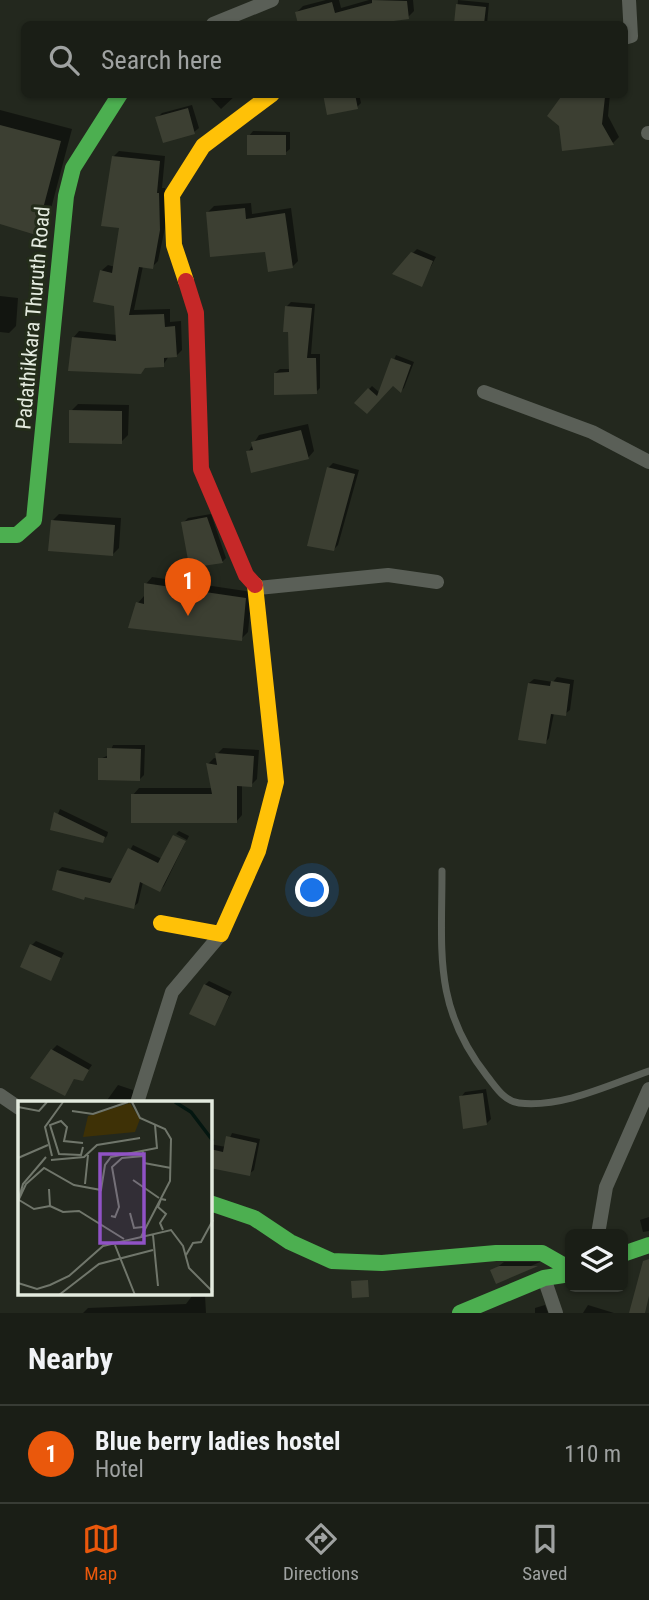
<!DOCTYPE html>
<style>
body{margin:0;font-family:"Roboto Condensed",sans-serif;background:#272b23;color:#f1f3f6}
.controls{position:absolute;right:21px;bottom:21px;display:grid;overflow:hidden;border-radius:10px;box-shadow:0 2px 5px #0004}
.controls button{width:63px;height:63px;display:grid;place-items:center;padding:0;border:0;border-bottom:2px solid #383c35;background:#1a1e16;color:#f1f3f6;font:35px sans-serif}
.you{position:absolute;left:313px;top:891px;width:24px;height:24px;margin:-18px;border:5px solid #fff;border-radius:50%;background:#1a73e8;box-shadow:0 0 0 10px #1a73e833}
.badge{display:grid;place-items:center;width:46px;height:46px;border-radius:50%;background:#ea580c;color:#fff;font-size:23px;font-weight:700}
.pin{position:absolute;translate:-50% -58px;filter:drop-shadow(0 2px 4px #0008)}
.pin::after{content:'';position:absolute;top:37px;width:24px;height:21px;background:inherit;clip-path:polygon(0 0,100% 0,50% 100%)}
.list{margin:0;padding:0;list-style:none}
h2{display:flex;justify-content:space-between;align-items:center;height:91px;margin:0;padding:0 28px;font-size:30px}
h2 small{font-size:23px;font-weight:400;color:#9fa2a1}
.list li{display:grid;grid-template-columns:46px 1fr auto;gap:21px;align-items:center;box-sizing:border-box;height:98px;padding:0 28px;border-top:2px solid #383c35}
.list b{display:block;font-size:26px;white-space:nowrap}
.list p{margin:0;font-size:23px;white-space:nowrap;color:#9fa2a1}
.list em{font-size:23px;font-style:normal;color:#9fa2a1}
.icon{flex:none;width:38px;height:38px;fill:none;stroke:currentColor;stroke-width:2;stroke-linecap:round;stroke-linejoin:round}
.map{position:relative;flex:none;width:649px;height:1313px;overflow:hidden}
.search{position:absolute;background:#1a1e16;box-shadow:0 2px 5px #0004;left:21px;right:21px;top:21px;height:77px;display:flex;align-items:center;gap:18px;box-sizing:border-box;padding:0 24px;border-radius:10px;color:#9fa2a1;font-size:26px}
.sheet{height:189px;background:#1a1e16}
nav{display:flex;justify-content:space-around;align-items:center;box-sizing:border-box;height:98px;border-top:2px solid #383c35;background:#1a1e16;font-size:19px;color:#9fa2a1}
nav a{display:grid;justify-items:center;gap:4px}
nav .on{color:#ea580c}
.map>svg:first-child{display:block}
.shadow{fill:#0007}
.building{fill:#3c3f32}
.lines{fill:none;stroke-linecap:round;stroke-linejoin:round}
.lane{stroke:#5a5f57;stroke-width:7}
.street{stroke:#5a5f57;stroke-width:14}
.fast{stroke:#4caf50;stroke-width:16}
.slow{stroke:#ffc107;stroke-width:16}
.jam{stroke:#c62828;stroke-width:16}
.labels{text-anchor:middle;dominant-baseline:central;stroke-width:6;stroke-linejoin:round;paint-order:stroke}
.street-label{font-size:21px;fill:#e3eade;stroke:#232c1a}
.inset-river{fill:none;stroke:#041610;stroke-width:3.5}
.inset-road{fill:none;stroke:#70766b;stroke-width:2}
.view{fill:#9052c5;fill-opacity:0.15;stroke:#9052c5;stroke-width:3.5}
.inset-edge{fill:none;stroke:#e3eade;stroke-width:3.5}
</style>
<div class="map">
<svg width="649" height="1313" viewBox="0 0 649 1313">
<rect width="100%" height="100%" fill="#23281e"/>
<path class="shadow" d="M326,0H339L341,8L369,0H413L414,11L408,17L359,24H300L297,12L303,6Z
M458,0L489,3L487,24H456Z
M207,94H237L221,109Z
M325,94H359L361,103L357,107Z
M566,94H610L608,116L619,137L613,143Z
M192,105L199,128L194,132L164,141L157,118L162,113Z
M0,110L72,129L48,220L36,233L0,222Z
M253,131L290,132V149L285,153L249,136Z
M119,151L165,156L162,188H165L166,223L158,261L152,267L143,266L134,310L170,309V322L181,321L182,350L176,356H169L163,365L73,338L79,331L117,335L116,305L101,271L108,265L115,267L121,227L113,157Z
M251,203L252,214L291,208L298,261L293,266L208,212L214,206Z
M417,249L436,257L421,285L413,253Z
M0,296L18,298L16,326L9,333L0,332Z
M291,302L315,304L311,354H320V388L316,392L275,373L280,369H291L286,307Z
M396,355L414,362L404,388L401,391L393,384L367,412L356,403L372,386L380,393Z
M78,404L129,405L128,435L121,442L71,411Z
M308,424L314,451L308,458L248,452L259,435Z
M333,463L359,470L338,545L334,549L328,468Z
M59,514L121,518L119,548L112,555L53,520Z
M211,514L226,558L222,562L183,523L188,518Z
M152,577L252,592L248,632L241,639L138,603L144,596L146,584Z
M557,677L574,680L570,710L565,714L554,713L549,738L545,743L529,683L534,679L553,682Z
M113,745H145L144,775L140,779L100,759L109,755Z
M223,748L259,750L257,779L251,785H242V815L236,822L133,795L139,788H213L208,764L214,758L218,759L217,754Z
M60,809L108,832L107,836L102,841L52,829Z
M179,831L189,836L187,840L176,834Z
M174,837L185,843L164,886L160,890L143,882L138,903L133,907L58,871L62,867L114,879L133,845L162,859Z
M36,941L64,953L50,979L32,945Z
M209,981L232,992L214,1024L205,985Z
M57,1045L92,1065L82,1079L75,1077L64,1094L52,1050Z
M118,1085L133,1090V1103H105Z
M486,1089L491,1119L486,1124L461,1097L465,1092Z
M232,1133L260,1139L254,1170L249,1174L210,1166V1144L226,1147Z
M649,1217V1231L643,1232L640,1220Z
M504,1262H540L497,1281L492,1271Z
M205,1295L206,1313H83L88,1308L186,1304L192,1296Z
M545,1305L548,1313H535V1308Z
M588,1305L614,1313H583Z"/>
<path class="building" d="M372,0L407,1L409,19L371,24H298L295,12L332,2L335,13L372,3Z
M456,4L486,7L484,24H454Z
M323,94H355L358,109L327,115Z
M563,94L605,97L602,124L614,145L562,151L559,126L547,116Z
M188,108L195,134L163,143L155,117Z
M0,125L61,141L36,235L0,224Z
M247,135H286V155H247Z
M112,156L160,161L157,193H159L160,230L153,269L139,267L129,315L164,314L165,327L175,326L177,357L164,358V367L145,368L141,374L68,371L72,337L116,341L114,306L93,302L100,270L112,273L119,228L101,226Z
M245,208L246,219L285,213L293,268L268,272L265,252L210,257L206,212Z
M411,252L433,261L422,287L392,274Z
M285,306L312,308L307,358H316L317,394L274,395V373L289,372L288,332H283Z
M391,358L411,365L401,393L393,386L367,414L354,403L368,388L377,396Z
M69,410L122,411V444L69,443Z
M301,430L309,459L251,473L246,451L253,450L251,442Z
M327,467L355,474L334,551L307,546Z
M207,517L223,563L196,567L188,560L181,522Z
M51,520L115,525L113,556L48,551Z
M144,583L246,598L242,641L128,628L136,602L144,604Z
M551,681L570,684L566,716L551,714L546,744L518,740L528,683L550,686Z
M107,748L141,749L140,781L98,780V758H107Z
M215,753L254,756L252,787L237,786V823H131V794H212L206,763L217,765Z
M54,812L105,837L103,843L50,830Z
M173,835L186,841L160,892L140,882L134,909L85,897L84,900L52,890L57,870L110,883L128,848L158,863Z
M30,944L61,958L51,981L20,967Z
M204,984L229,996L215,1026L189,1014Z
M51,1049L89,1070L83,1081L74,1079L65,1096L30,1078Z
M483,1093L487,1125L463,1129L459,1096Z
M226,1136L257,1143L250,1176L210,1168V1149L223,1152Z
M649,1259V1296L645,1313H629L643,1261Z
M499,1266H538L496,1284L490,1270Z
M368,1280L369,1297L352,1298L351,1281Z"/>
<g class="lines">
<path class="lane" d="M442,871C442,953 433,1007 487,1076C496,1087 504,1101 519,1103C562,1108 609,1085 649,1071"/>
<path class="street" d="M213,24L272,0
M624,38L631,36L629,0
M648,133H649
M484,392L592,432L649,462
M258,588L388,575L437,582
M0,1095L19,1108
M137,1103L172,992L221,934
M598,1234L606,1187L649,1089
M544,1278L556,1313"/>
<path class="fast" d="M0,535H17L34,520L66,196L73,168L120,94
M210,1203L254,1218L290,1242L332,1261L382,1263L496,1253H542L570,1269
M623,1254L649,1245
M460,1313L544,1278L570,1274"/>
<path class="slow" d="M186,281L174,245L172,195L203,146L272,94
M161,923L221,934L258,851L276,782L255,585"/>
<path class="jam" d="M186,281L196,313L201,469L246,575L255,585"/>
</g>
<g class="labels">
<g class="street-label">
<text transform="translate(33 318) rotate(-85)">Padathikkara Thuruth Road</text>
</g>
</g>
<g transform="translate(18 1101)">
<rect width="194" height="194" fill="#23281e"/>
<path d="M112,2L122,18L117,31L65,36L70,15Z" fill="#3e3106"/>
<path class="inset-river" d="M157,1L173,11L195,40"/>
<path class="inset-road" d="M114,1L122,17L147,28L153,38L152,80L123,136M0,6L21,10L29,1M54,10L75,13L110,1M65,42L46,40L49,26L43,20L32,24L41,53L63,54L65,46M34,55L27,26L45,1M0,57L30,44M33,59L66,56L79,44L122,37L116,38M126,62L153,67M115,79L141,97M67,83L70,54M31,88L32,105L45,111L61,110L106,138M1,98L8,83L26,67L56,84L83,89L87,64L93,56L139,47L137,24M1,99L16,108L32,105M0,100L5,83L28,56M112,112L116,127L125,126M93,115L97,116L101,106L94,66L104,57L125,55V50M145,129L142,122L148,113L140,106L143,98L148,99M135,134L140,185M97,144L117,194M168,154L175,142L183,141L195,119M0,182L19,188L32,184L51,175L85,145L153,129L165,145L171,167L195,191M41,194L81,163L135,149"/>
<path class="view" d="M82,53H126V142H82Z"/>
<rect width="194" height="194" class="inset-edge"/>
</g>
</svg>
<div class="controls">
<button><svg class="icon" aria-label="layers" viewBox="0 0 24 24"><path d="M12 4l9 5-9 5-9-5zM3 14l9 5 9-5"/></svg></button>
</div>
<div class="you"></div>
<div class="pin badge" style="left:188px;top:616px">1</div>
<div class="search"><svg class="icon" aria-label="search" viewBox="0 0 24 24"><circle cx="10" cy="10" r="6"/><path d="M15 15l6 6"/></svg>Search here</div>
</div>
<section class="sheet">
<h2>Nearby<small></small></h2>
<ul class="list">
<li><span class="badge">1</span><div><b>Blue berry ladies hostel</b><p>Hotel</p></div><em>110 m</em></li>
</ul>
</section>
<nav>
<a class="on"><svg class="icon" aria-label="map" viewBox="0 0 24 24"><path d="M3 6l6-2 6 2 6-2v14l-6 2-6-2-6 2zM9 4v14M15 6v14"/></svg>Map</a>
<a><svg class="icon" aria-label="directions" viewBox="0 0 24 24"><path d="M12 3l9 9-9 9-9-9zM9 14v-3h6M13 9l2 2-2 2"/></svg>Directions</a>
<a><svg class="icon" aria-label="saved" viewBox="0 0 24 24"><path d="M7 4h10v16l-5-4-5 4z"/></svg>Saved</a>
</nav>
